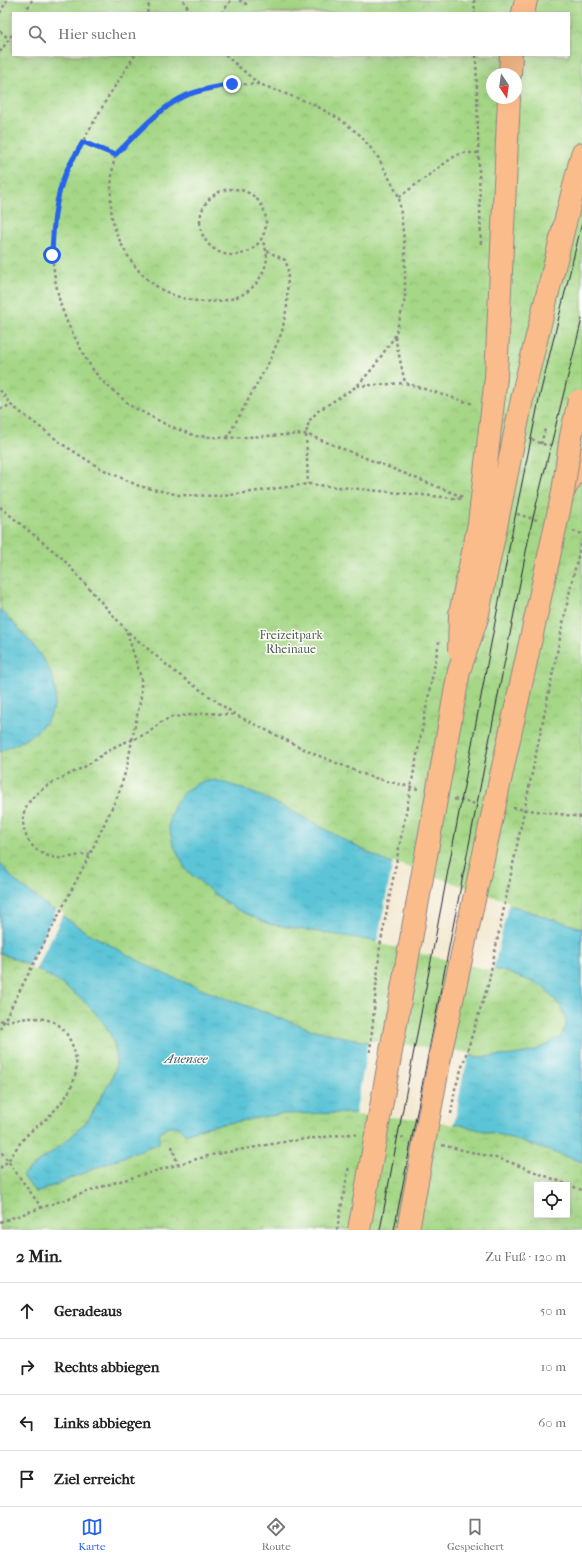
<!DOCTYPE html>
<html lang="de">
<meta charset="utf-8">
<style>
body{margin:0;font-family:"IM FELL French Canon",serif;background:#f2f2f2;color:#222}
.controls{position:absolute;right:12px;bottom:12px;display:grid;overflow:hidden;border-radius:0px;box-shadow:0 4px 16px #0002}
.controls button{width:36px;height:36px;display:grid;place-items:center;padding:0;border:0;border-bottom:1px solid #e0e0e0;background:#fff;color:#222;font:20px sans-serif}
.compass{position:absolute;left:486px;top:68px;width:36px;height:36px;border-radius:50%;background:#fff;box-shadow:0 4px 16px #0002;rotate:167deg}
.stop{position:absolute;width:12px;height:12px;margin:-9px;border:3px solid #2563eb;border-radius:50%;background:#fff}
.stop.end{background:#2563eb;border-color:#fff;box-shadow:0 1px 4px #0008}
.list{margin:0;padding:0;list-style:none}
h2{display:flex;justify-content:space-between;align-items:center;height:52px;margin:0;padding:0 16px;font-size:17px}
h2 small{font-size:13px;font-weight:400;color:#767676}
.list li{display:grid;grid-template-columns:26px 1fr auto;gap:12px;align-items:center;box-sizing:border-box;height:56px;padding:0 16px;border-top:1px solid #e0e0e0}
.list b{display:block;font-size:15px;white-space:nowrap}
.list em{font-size:13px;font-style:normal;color:#767676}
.icon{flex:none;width:22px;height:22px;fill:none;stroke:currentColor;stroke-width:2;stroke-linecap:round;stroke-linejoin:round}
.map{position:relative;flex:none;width:582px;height:1230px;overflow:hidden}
.search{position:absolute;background:#fff;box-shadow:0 4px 16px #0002;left:12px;right:12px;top:12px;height:44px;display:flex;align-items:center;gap:10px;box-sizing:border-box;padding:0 14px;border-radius:0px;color:#767676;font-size:15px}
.sheet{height:276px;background:#fff}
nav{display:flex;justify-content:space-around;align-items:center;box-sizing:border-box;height:56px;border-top:1px solid #e0e0e0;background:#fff;font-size:11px;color:#767676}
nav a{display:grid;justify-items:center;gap:2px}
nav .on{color:#2563eb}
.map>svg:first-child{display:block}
.park{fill:url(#park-crowns);stroke:#647c60;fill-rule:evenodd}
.water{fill:url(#water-ripples);stroke:#3e7389}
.pier{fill:#f4ead4}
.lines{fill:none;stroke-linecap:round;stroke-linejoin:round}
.motorway-casing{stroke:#8b8688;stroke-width:24}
.path{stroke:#8b8688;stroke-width:2.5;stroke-dasharray:3 3;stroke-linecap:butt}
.motorway{stroke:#fabc8b;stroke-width:22}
.tram{stroke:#22223b;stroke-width:1}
.motorway-bridge-casing{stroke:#8b8688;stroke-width:24;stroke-linecap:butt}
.path-bridge{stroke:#8b8688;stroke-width:2.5;stroke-dasharray:3 3;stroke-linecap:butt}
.motorway-bridge{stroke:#fabc8b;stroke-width:22}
.route{stroke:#2563eb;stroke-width:5}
.labels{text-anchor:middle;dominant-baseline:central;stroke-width:3;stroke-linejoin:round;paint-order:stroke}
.park-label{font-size:12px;fill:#495852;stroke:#fdfcf7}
.water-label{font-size:13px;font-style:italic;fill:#365b72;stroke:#fdfcf7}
</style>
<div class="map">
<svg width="582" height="1230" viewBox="0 0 582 1230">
<defs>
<pattern id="park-crowns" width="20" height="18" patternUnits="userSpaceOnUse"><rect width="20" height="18" fill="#a5d786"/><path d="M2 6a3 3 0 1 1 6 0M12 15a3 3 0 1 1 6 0" fill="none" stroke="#8eb875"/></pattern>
<pattern id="water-ripples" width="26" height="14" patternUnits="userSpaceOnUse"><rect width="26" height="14" fill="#5bc4d7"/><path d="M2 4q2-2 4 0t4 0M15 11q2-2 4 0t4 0" fill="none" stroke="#4fa8b9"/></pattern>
</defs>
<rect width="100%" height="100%" fill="#fdfcf7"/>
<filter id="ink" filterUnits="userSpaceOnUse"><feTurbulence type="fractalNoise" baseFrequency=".025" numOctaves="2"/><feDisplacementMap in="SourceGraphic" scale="8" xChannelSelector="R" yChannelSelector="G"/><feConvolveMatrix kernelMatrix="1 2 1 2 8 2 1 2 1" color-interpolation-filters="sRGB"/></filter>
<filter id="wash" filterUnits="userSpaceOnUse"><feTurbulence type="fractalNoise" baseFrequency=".012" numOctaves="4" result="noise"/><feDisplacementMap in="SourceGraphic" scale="16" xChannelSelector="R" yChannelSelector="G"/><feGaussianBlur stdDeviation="0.9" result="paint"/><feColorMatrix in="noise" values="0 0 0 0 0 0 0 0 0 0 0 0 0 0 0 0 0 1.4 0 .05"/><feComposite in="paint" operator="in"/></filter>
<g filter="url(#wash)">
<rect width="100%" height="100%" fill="#f4ead4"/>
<path class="park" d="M0,0H582V1230H0ZM13,13H569V55H13ZM492,74H516V98H492ZM537,1185H567V1215H537Z"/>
<path class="water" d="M0,609C31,642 87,693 33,734C23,742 11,746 0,752Z
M214,780C278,796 332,837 392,864C415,874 440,880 464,889C503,902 542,917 582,928V1162L505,1136L428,1117L356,1113L281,1114L206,1127L185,1134C182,1125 173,1125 166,1127L159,1135V1143L98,1167L36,1193L22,1175C43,1158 65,1144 83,1125C91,1117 96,1106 101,1097C108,1086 116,1073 116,1061C119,1021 67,985 36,969C25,963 12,958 0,953V863L14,880L39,900L83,930L128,955L164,974L214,994L310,1029L362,1041L480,1057L514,1055L534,1051L560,1038L566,1026L565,1016L561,1007L545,988L533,982L503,971L375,941L269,924L236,909L217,896L186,870L173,844L169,827L170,817L176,802L185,791L198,783Z"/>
<path class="pier" d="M393,862L509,902L493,971L377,943Z
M57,909L64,913L35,970L28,967Z
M368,1040L470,1053L463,1076L454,1125L428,1119L355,1115L366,1056Z"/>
</g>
<g filter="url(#ink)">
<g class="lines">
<defs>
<path id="motorway" d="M523,13L526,0
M510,74L511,55
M496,377L509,98
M525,385L582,154
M563,492L582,459"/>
</defs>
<use href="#motorway" class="motorway-casing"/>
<path class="path" d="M183,0L191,13
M239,0L248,5
M474,0L475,13
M0,13L7,0
M25,13L32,0
M147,13L150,0
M222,13L231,0
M0,31L9,39
M0,52L13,33
M135,55L108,97L66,171L55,210L52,255L55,279L60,303L67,322L86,359L94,371L102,381L131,406L169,426L196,436L227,438L306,434L463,497
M225,55L259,84L313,104L341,120L360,135L378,157L399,197L405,249V299L395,336L373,368L357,386L318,411L309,421L306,434L308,484
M476,55L481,246
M259,84C200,84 171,97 131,140C127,145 119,149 116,155C112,161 110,197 111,206C111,223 117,236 125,251C135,269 151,286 171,294C199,306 247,307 262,274C269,260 268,253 262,240
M83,142L115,155
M200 222a33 33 0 1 1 66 0a33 33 0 1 1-66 0Z
M399,197L452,158L461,153H479
M395,337L405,383L473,404
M357,386L405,383
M0,390L11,405L65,446L100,468L139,486L179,495L223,496L308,484L463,499
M0,409L11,405
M227,438L269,362L282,332L287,306L288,268L285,260L267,251
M532,439L541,444L552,445
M541,444L545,429
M0,507L62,558L127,631L175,672L236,715L312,753L371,777L418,789
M517,514L537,520
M573,531L582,534
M127,632L141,678V697L132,740L148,733L161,722L172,717L209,713L235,715
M454,799L476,804
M513,808L582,817
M0,1020L4,1022C24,1017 53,1013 66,1033C88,1069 72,1095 44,1121C39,1125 33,1129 28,1134C20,1142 14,1152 8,1161L0,1150
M0,1029L90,854L118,795L127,767L132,740C112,745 101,757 84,767C56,782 9,796 27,838C32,849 46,857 57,858C68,859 79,854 90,854
M395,1137L406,1138
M442,1145L504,1160L582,1190
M172,1146L178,1165
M0,1168L8,1161L41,1207
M0,1222L110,1184L211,1155L289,1141L350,1134L358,1135"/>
<use href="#motorway" class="motorway"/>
<path class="tram" d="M380,1230L514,522L541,390L582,223
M394,1230L531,526L582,319"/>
<defs>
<path id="motorway-bridge" d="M459,651L460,614L479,524L496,377
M359,1230L459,671L477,618L525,385
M408,1230L442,1046L563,492L571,436L579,401"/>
</defs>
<use href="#motorway-bridge" class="motorway-bridge-casing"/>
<path class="path-bridge" d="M370,1052L380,946L439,642
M451,1114L455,1089L488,985L571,585L582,540
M337,1230L349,1166"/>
<use href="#motorway-bridge" class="motorway-bridge"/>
</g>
</g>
<g class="lines" filter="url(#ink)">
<path class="route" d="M52,255C53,227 55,198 66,172C71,161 78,151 83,142L115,155C138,133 157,109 187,95C201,89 218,87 232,84"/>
</g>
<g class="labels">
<g class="park-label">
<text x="291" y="635">Freizeitpark<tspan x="291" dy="14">Rheinaue</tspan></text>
</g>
<g class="water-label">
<text x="186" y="1058">Auensee</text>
</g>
</g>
</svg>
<div class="controls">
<button><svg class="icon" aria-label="locate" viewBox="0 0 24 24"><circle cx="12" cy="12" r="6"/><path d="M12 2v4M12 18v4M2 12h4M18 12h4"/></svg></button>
</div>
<svg class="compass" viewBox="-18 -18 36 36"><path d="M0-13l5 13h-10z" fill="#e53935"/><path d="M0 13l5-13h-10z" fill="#767676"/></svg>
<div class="stop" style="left:52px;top:255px"></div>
<div class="stop end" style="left:232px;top:84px"></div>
<div class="search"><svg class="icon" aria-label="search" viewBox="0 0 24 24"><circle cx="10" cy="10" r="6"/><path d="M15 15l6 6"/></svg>Hier suchen</div>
</div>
<section class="sheet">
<h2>2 Min.<small>Zu Fuß · 120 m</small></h2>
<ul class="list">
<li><svg class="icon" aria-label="ahead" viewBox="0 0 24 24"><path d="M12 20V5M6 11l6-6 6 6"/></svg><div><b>Geradeaus</b></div><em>50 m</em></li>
<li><svg class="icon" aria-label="right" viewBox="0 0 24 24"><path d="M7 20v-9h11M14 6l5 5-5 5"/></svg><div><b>Rechts abbiegen</b></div><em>10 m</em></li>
<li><svg class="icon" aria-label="left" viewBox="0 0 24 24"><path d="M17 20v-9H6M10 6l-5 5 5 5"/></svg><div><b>Links abbiegen</b></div><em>60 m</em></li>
<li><svg class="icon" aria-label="arrive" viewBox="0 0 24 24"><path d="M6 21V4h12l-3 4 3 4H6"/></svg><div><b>Ziel erreicht</b></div></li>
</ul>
</section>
<nav>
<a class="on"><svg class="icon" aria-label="map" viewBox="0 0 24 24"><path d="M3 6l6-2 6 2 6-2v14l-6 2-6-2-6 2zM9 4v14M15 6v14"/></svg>Karte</a>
<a><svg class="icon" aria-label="directions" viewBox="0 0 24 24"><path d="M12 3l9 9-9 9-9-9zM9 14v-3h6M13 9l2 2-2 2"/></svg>Route</a>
<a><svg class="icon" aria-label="saved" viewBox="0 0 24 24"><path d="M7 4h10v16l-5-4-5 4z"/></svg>Gespeichert</a>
</nav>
